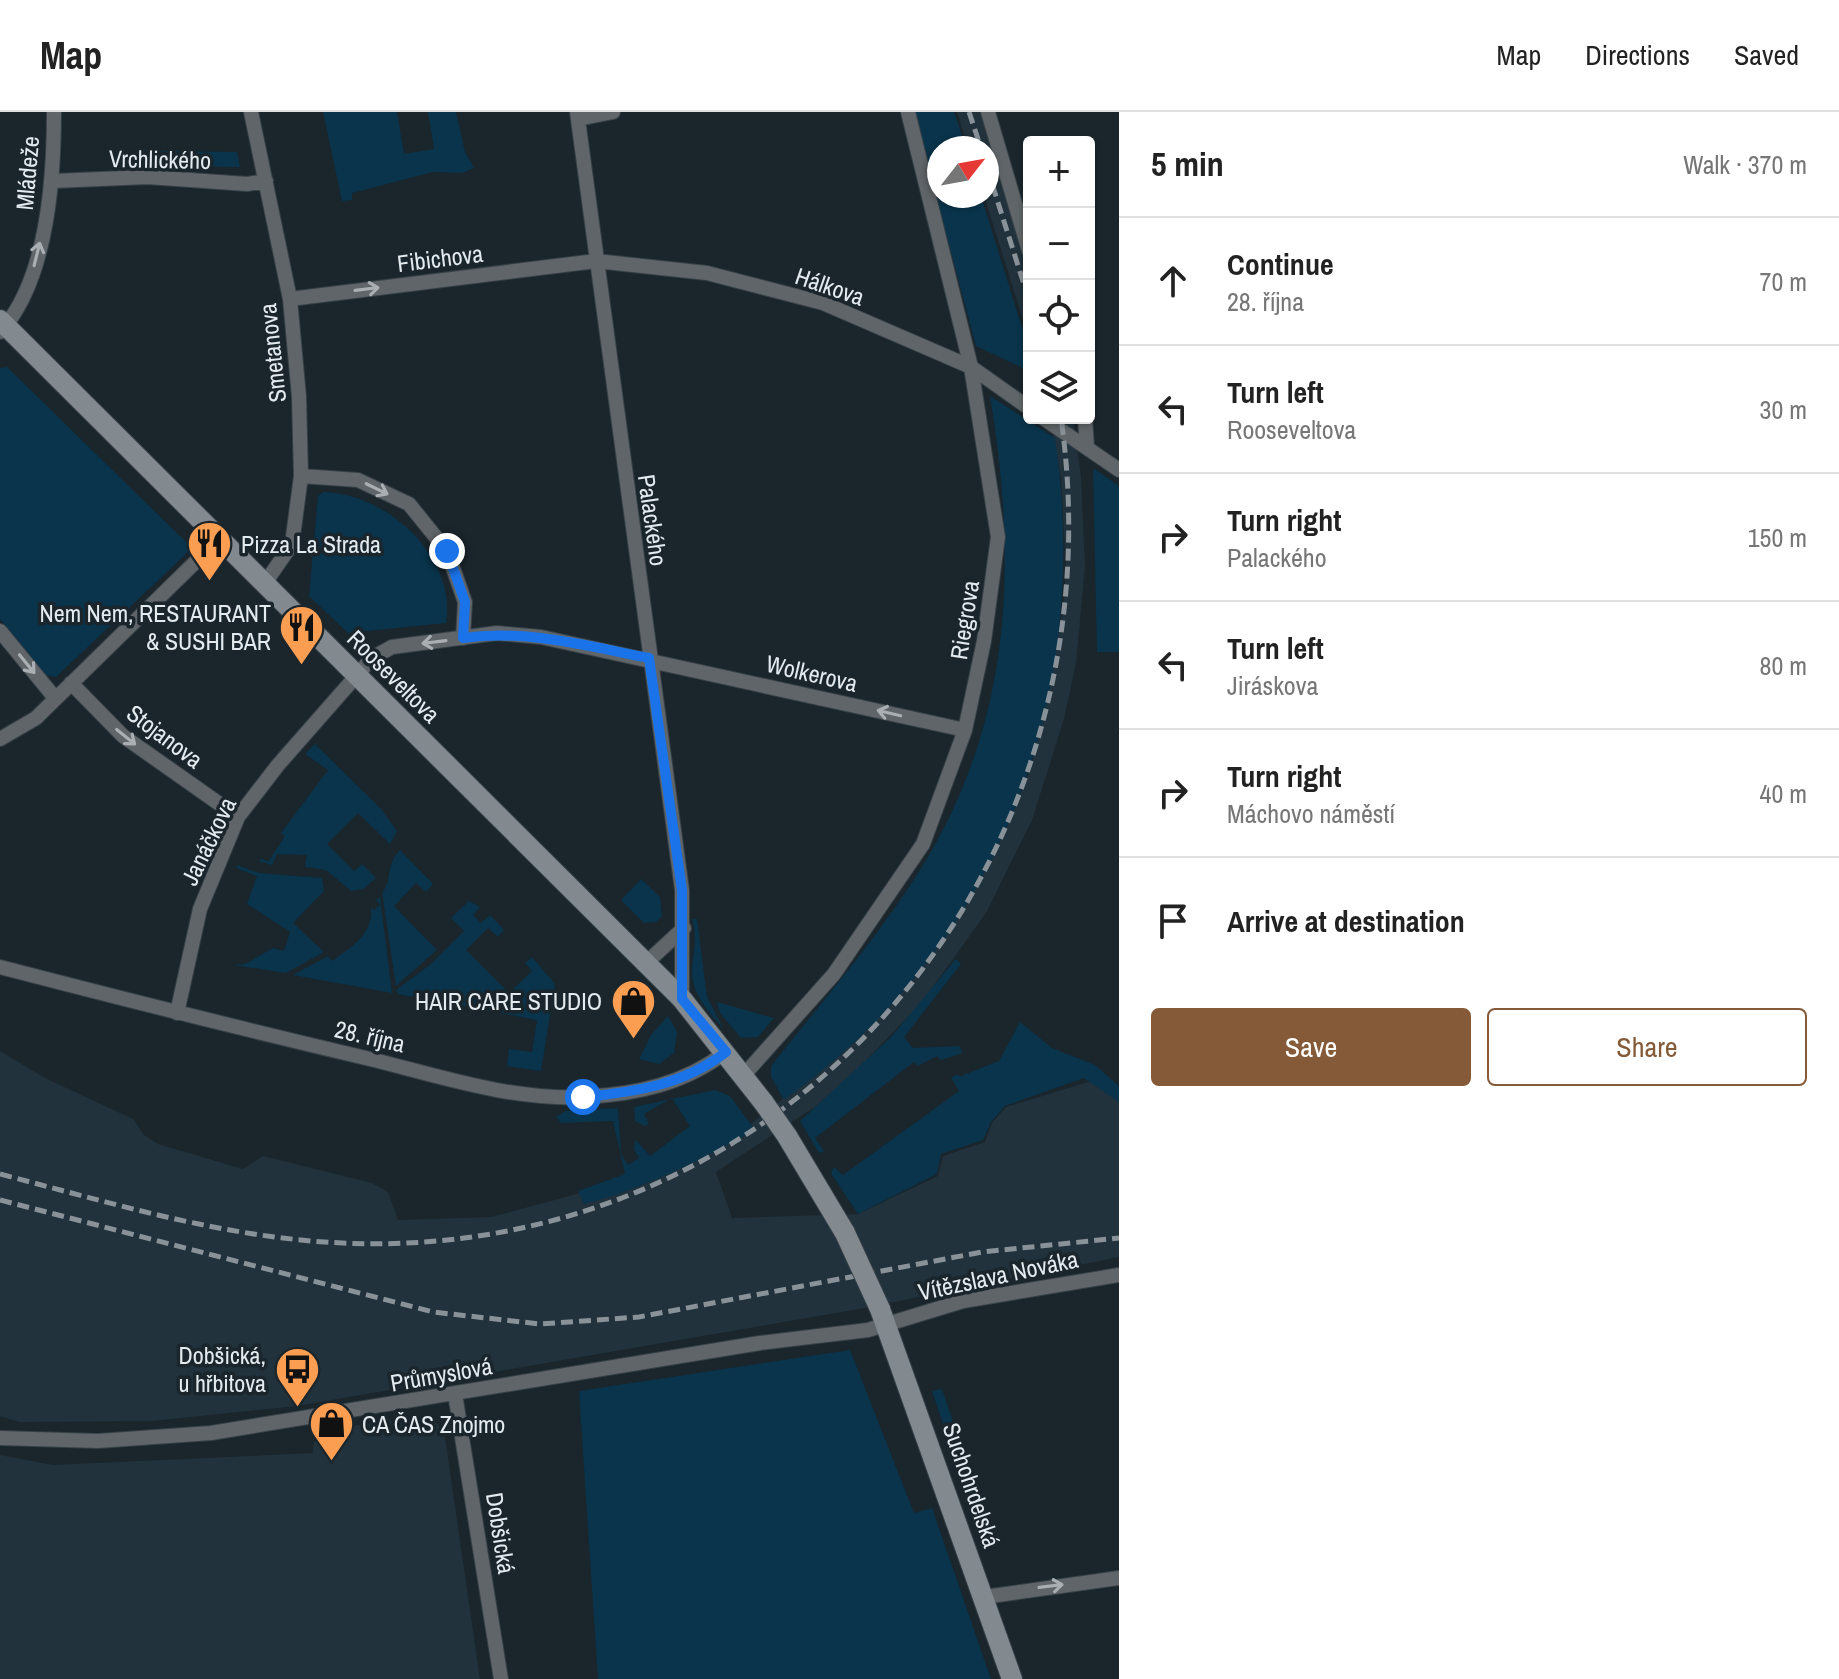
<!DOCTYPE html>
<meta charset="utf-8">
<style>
body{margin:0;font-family:"Archivo Narrow",sans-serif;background:#f6f6f6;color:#222}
.controls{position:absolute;right:24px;top:24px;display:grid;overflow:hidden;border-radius:8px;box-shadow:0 2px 6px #0004}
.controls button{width:72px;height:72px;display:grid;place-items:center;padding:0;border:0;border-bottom:2px solid #e0e0e0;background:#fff;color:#222;font:40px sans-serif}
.compass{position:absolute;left:927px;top:24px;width:72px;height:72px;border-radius:50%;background:#fff;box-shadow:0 2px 6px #0004;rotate:59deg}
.stop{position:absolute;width:24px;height:24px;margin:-18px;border:6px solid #1a73e8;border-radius:50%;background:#fff}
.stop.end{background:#1a73e8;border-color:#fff;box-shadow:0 2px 8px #0008}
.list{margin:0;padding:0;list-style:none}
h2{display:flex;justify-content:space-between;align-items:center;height:104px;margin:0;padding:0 32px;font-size:34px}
h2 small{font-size:26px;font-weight:400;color:#767676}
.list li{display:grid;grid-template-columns:52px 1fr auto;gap:24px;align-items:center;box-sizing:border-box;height:128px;padding:0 32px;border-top:2px solid #e0e0e0}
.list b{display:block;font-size:30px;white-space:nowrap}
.list p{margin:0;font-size:26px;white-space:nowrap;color:#767676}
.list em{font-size:26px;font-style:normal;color:#767676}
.actions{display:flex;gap:16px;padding:24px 32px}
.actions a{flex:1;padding:18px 0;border:2px solid #845a38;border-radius:8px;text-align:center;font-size:28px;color:#845a38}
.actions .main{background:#845a38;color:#fff}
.icon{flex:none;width:44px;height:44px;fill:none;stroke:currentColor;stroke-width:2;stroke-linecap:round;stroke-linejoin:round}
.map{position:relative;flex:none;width:1119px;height:1567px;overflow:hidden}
header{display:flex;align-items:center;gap:48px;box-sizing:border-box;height:112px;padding:0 40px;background:#fff;border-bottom:2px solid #e0e0e0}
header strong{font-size:38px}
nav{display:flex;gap:44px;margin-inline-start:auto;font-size:28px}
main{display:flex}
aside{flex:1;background:#fff}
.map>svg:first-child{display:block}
.built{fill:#21323c}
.green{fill:#09344b}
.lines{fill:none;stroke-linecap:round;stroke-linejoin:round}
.street-casing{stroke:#364147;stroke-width:16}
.secondary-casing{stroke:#364147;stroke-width:22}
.street{stroke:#606569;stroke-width:14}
.secondary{stroke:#828a90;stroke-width:20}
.rail{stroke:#899298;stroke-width:5;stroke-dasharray:12 6;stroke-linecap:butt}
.secondary-bridge-casing{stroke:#364147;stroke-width:22;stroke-linecap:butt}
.secondary-bridge{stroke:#828a90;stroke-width:20}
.oneway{stroke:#a9afb3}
.route{stroke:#1a73e8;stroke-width:10}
.labels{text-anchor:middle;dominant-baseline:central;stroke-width:7;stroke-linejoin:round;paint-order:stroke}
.street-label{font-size:24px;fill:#e4ebef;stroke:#1a252c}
.poi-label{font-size:24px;fill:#e4ebef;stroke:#1a252c;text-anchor:end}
</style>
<header>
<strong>Map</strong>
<nav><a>Map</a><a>Directions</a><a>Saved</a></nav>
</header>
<main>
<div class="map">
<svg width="1119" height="1567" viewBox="0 0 1119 1567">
<rect width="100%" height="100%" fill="#1a252c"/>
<path class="built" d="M957,0H981L1029,148V226L984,84H987V36H968Z
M1050,306H1073L1081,364L1085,454L1076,551L1064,607L1032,708L986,801L922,890L855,960L815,995L716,1060L732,1106L858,1102L938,1064L943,1044L985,1030L992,1011L1006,995L1095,968L1119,988V1145L859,1197L297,1294L152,1309L19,1310L0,1304V939L45,966L133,1007L144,1023L158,1032L243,1057L263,1044L372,1071L388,1080L398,1108L491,1105L666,1058L748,1014L839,943L904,875L964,794L1006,716L1031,657L1063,497L1066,456L1061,366Z
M421,1304L436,1310L445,1325L480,1567H0V1343L53,1353L313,1341L314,1330L323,1320L332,1317Z"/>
<path class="green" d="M323,0H397L404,42L434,37L428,0H456L465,40L474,56L462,61L433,60L352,81V88L342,89Z
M914,0H954L966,36H939V84H981L1029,238V259L976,234Z
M144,39L237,40L240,55L152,54L147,51Z
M7,255L188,432L189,439L56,565L45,563L0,507V256Z
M990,284L1055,326C1093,585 1000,833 784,988L771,965V954C821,891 875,829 918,761C1013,612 1018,452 990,284Z
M1093,356L1119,374V540H1097Z
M323,380C386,381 457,444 446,511L348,521L309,484L318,384Z
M315,632L381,697L397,719L390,732L358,701L327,732L354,759L362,752L376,766L363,777L351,779L326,758L305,755L307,743L277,742L272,753L259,749L261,746L268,750L285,724L281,721L328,658L305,642Z
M400,738L433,772L426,780L416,771L394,794L437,838L396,874L382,781C393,767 385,754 400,738Z
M237,753L259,761L322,766L324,779L293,811L324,840L286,861L234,853L245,852L273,836L284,839L290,820L247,792L257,764L236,756Z
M641,767L660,785L662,804L656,810L644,811L621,788Z
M380,785L392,881L293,863L328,844L332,849C352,835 374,821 371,795L374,798L380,793L376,788Z
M469,789L480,795L473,803L481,811L490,803L504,818L498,825L488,816L466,838L509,881L532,859L525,851L532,845L555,872L541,959L507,954L509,937L532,940L537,908L398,882L396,878L431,852L464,819L451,806Z
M692,807H697L707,885L724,918C709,900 691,882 692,858C693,840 698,825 692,807Z
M956,847L961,852L904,925L913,936L959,934L963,941L941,948L937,944L917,954L914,950L815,1026L824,1039L819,1041L800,1009L892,924Z
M717,890L774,906L758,925L741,926L720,901Z
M668,904L677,920L674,941L659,952L639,947L651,923Z
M1020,910L1052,936L1095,953L1119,974V990L1084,966L1005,994L991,1010L983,1028L941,1042L937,1062L858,1102L831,1061L834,1055L843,1063L959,979L951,966L955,963L961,964L999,949Z
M715,978L730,984L755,1018C700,1048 644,1077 584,1092L578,1079L625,1062L613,1009L561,1011L556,1005L565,999L618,996L621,1042L628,1053L639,1046L634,1037L635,1027L650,1044L690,1014L672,986L644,1002L649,1012L644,1014L635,1009L634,995Z
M850,1238L914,1401L932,1396L991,1567H598L579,1279Z
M942,1277L981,1392L995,1404L975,1406L932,1279Z"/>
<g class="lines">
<defs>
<path id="street" d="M251,0L290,187L299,285L301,364L292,432L265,471
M577,0L682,778V887
M988,0L1029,139
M578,7L613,0
M53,69L148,65L247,72L266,69
M290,187L596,149L707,161L823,191L971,255L1029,296
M0,220C48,168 54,66 54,0
M1043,306L1119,358
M1085,306L1087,335
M301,364L358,368L409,392L447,439L465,490L463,526
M0,519L55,586
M71,571L123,624L238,705
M0,627L36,606L221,425
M645,852L684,816
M0,855C123,887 247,918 370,947C439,964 513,989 585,985C637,982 684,972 726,940
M177,901L200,797L238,705L278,653L372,546L392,535L497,521L541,525L965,618
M744,963L834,862L923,732L965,618L984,529L998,425L971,255L908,0
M455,1282L501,1567
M0,1326L98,1329L211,1321L760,1231L868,1218L963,1189L1119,1163
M984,1485L1119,1466"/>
<path id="secondary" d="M0,208L682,887L764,991
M787,1024L845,1121
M880,1197L1012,1567"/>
</defs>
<use href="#street" class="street-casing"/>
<use href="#secondary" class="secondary-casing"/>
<use href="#street" class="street"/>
<use href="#secondary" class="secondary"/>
<path class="rail" d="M969,0L981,36
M987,56L1029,188
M0,1062C149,1101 280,1143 437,1129C844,1092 1119,712 1061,306
M0,1088L433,1200L540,1212L639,1205L982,1140L1119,1126"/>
<defs>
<path id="secondary-bridge" d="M764,991L787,1024
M845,1121L880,1197"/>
</defs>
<use href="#secondary-bridge" class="secondary-bridge-casing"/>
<use href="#secondary-bridge" class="secondary-bridge"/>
</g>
<defs><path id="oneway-shaft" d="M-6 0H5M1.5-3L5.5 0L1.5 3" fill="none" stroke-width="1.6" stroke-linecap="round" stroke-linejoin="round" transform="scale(2)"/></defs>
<g class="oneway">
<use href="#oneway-shaft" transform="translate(37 142) rotate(-76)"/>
<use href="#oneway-shaft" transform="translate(367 177) rotate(-7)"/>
<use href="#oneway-shaft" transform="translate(377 377) rotate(26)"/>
<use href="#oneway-shaft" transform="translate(434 530) rotate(173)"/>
<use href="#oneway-shaft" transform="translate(27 552) rotate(51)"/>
<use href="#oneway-shaft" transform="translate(889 601) rotate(-167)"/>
<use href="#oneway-shaft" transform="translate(126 625) rotate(39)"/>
<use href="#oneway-shaft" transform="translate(1051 1474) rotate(-7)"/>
</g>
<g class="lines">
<path class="route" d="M447,439L465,490L463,526C526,517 587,534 649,546L682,778V887L726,940C683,973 636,980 583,985"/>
</g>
<defs>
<symbol id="restaurant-pin" viewBox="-11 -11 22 30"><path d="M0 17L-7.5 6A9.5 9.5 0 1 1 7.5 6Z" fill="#fc9e52" stroke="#1a252c"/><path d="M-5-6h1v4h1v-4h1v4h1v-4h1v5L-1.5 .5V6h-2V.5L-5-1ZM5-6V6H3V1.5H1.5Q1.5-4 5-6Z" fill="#111"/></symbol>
<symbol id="shop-pin" viewBox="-11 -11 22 30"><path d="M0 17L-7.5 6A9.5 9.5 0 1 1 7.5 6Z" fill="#fc9e52" stroke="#1a252c"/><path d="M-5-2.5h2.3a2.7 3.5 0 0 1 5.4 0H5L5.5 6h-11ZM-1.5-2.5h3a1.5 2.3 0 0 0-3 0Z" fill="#111"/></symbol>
<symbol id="bus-pin" viewBox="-11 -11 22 30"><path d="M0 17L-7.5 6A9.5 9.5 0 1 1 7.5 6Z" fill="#fc9e52" stroke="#1a252c"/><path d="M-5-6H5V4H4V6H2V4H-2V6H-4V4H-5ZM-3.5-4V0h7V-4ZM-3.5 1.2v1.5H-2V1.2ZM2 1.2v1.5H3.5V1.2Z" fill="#111"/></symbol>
</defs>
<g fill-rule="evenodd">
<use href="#restaurant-pin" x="184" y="406" width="51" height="69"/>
<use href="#restaurant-pin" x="276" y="490" width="51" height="69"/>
<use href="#shop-pin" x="608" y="864" width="51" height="69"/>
<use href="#bus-pin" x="272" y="1232" width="51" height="69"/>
<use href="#shop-pin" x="306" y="1286" width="51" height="69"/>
</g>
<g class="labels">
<g class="street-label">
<text transform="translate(160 47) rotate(1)">Vrchlického</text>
<text transform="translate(27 61) rotate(-85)">Mládeže</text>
<text transform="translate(440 146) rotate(-7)">Fibichova</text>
<text transform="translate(830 174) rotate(19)">Hálkova</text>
<text transform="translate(272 241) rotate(-96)">Smetanova</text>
<text transform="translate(653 408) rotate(82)">Palackého</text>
<text transform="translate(964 508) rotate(-81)">Riegrova</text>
<text transform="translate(812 561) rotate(13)">Wolkerova</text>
<text transform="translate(394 564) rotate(45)">Rooseveltova</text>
<text transform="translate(165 624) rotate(37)">Stojanova</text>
<text transform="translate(208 729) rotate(-64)">Janáčkova</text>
<text transform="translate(370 924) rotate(13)">28. října</text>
<text transform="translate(998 1163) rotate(-12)">Vítězslava Nováka</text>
<text transform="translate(441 1262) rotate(-10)">Průmyslová</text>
<text transform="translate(972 1373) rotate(71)">Suchohrdelská</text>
<text transform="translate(501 1421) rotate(81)">Dobšická</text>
</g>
<g class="poi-label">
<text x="241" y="432" text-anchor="start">Pizza La Strada</text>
<text x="271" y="501">Nem Nem, RESTAURANT<tspan x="271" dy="28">&amp; SUSHI BAR</tspan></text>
<text x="602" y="889">HAIR CARE STUDIO</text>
<text x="266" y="1243">Dobšická,<tspan x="266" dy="28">u hřbitova</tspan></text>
<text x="362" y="1312" text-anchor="start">CA ČAS Znojmo</text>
</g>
</g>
</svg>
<div class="controls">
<button>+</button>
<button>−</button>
<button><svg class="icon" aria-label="locate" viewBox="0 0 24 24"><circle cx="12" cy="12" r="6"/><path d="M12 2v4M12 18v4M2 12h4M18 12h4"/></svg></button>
<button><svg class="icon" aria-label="layers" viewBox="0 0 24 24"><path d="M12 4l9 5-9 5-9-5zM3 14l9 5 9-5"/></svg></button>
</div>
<svg class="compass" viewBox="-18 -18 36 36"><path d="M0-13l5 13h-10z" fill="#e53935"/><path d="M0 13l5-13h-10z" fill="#767676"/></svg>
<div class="stop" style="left:583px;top:985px"></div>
<div class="stop end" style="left:447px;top:439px"></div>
</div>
<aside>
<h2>5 min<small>Walk · 370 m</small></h2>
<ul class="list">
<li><svg class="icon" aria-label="ahead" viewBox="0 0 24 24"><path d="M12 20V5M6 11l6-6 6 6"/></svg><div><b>Continue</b><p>28. října</p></div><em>70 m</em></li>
<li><svg class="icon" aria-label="left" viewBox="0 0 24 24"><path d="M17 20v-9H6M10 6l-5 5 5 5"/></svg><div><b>Turn left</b><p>Rooseveltova</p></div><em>30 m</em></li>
<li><svg class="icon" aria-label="right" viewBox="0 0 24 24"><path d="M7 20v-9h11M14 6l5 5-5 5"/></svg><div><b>Turn right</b><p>Palackého</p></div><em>150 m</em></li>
<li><svg class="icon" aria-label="left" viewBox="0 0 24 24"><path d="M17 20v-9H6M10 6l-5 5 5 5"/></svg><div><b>Turn left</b><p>Jiráskova</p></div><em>80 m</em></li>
<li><svg class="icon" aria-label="right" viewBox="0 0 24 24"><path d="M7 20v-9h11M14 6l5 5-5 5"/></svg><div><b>Turn right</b><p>Máchovo náměstí</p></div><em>40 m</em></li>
<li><svg class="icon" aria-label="arrive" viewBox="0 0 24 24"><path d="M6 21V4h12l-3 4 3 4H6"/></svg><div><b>Arrive at destination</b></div></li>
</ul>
<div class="actions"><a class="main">Save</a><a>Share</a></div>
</aside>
</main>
